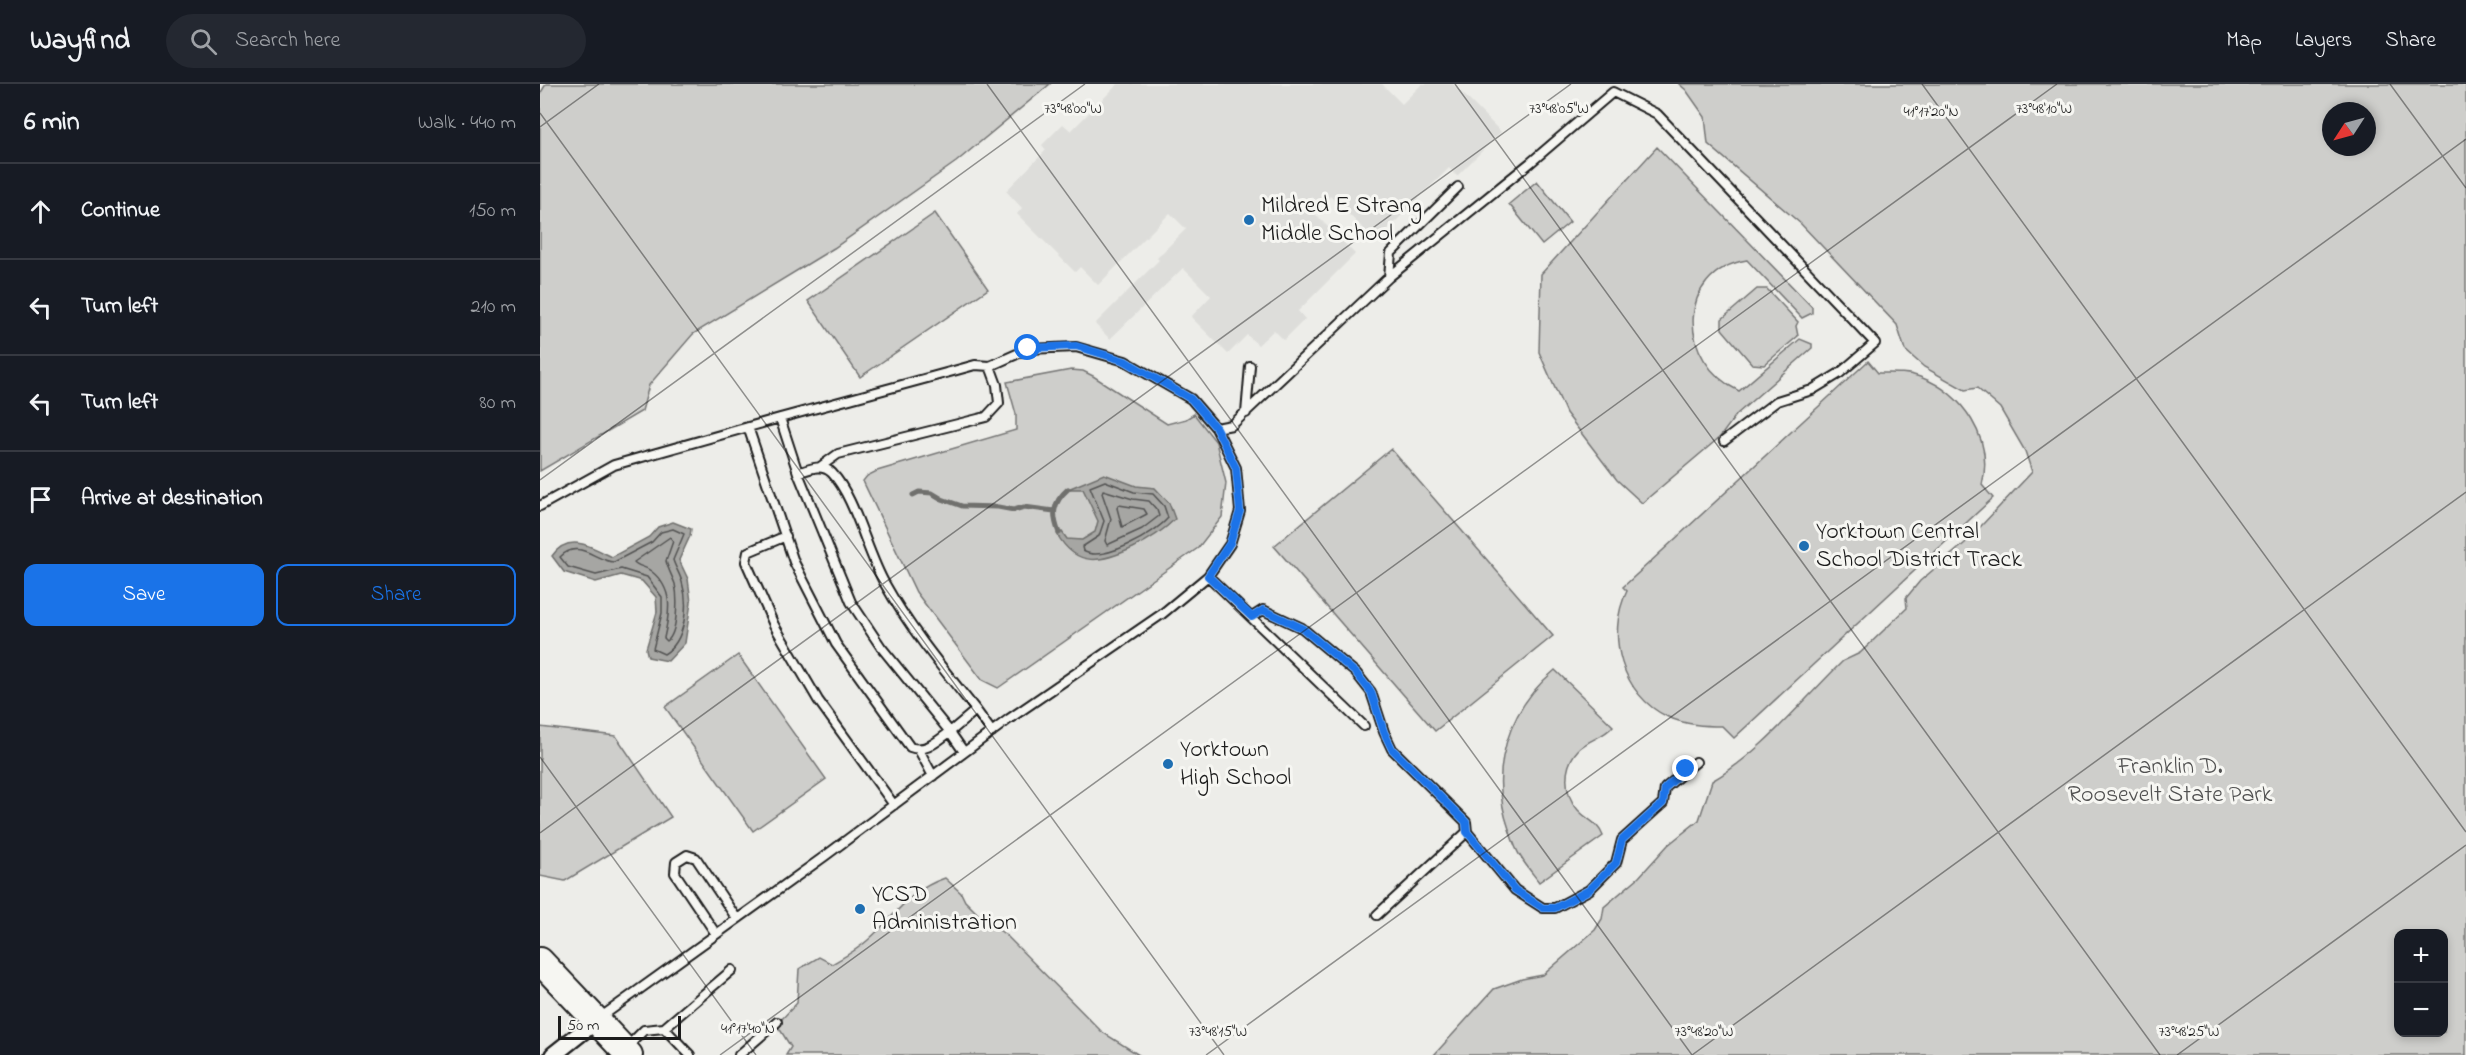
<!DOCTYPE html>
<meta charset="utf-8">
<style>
body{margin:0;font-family:"Indie Flower",sans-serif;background:#242831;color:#f1f3f6}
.controls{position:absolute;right:18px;bottom:18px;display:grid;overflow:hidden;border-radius:12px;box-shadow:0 3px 9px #0003}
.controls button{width:54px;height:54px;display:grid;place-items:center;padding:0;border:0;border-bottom:2px solid #363941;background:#171b24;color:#f1f3f6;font:30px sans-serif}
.compass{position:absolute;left:1782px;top:18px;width:54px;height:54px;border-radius:50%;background:#171b24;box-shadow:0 3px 9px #0003;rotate:234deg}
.scale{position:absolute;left:18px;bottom:15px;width:123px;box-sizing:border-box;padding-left:6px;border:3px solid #1c1c1c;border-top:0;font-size:16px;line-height:21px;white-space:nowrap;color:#1c1c1c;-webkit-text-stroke:4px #f6f6f2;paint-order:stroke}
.stop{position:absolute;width:18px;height:18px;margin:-14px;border:4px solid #1a73e8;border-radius:50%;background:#fff}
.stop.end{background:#1a73e8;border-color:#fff;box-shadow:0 2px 6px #0008}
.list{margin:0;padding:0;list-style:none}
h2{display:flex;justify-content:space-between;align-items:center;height:78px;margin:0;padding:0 24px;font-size:26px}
h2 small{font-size:20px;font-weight:400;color:#9ea1a6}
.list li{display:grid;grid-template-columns:39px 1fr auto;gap:18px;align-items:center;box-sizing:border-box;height:96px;padding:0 24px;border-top:2px solid #363941}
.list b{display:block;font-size:22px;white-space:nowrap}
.list em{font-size:20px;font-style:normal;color:#9ea1a6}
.actions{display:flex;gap:12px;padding:18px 24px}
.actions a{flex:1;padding:14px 0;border:2px solid #1a73e8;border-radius:12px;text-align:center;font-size:21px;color:#1a73e8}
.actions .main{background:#1a73e8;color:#fff}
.icon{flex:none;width:33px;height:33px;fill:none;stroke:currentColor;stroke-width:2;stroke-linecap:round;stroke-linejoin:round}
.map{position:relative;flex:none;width:1926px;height:971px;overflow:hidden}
header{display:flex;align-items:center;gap:36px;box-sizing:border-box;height:84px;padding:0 30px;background:#171b24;border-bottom:2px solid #363941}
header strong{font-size:28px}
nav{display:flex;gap:33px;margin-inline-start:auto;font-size:21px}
.search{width:420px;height:54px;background:#242831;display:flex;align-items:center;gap:15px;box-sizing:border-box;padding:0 21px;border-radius:33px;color:#9ea1a6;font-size:22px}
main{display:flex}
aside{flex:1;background:#171b24}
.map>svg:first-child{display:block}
.built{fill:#ddddda}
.green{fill:#cececb;stroke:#757574;stroke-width:1.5;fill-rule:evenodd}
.water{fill:#a6a6a3;stroke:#6f6f6d;stroke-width:1.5}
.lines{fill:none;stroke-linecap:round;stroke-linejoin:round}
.shore{stroke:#535352;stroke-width:1.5}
.stream{stroke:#6f6f6d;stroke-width:5}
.lane-casing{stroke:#1c1c1c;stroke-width:12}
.street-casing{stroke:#1c1c1c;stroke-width:20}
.highway-casing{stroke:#1c1c1c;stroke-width:30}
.lane{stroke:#f6f6f2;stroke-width:8}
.street{stroke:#f6f6f2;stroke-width:15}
.highway{stroke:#f6f6f2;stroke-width:26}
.route{stroke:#1a73e8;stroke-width:8}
.ticks{fill:none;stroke:#1c1c1c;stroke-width:1.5;stroke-opacity:0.45}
.poi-dot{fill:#1f6fb2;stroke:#f6f6f2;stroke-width:2}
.labels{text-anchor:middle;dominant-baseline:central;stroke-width:6;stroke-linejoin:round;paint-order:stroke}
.poi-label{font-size:24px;fill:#1c1c1c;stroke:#f6f6f2;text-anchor:start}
.park-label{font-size:24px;fill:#515151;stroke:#f6f6f2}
.ticks-label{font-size:15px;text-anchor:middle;fill:#1c1c1c;stroke:#f6f6f2;stroke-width:6;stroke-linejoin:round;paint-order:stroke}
</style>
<header>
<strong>Wayfind</strong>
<div class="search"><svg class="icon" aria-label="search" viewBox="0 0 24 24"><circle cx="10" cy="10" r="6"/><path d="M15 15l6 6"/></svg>Search here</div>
<nav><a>Map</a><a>Layers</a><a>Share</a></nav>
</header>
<main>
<aside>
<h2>6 min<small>Walk · 440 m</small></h2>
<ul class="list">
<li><svg class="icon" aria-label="ahead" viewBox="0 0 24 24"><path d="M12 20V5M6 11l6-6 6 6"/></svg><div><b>Continue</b></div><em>150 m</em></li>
<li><svg class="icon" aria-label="left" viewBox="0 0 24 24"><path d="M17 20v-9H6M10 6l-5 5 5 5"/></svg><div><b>Turn left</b></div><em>210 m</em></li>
<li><svg class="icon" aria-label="left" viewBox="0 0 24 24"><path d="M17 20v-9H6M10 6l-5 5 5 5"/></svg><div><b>Turn left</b></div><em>80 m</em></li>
<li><svg class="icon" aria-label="arrive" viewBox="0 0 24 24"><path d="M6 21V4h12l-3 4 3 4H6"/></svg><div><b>Arrive at destination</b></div></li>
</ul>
<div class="actions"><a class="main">Save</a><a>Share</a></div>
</aside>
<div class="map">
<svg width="1926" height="971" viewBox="0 0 1926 971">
<rect width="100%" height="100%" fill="#edede9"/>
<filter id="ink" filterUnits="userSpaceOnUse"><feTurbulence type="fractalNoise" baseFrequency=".0167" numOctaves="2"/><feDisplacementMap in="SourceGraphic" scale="12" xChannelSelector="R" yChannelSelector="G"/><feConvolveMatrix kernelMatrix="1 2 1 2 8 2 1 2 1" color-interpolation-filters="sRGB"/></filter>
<g filter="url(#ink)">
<path class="built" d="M578,0H842L862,20L882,0H913L961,48L917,92L909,84L836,157L790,112L781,121L772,113L765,120L815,170L758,227L765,235L744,256L734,246L718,261L707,251L688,270L651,233L671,212L643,184L570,255L555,240L619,176L617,174L646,145L630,129L558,201L540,183L535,188L477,130L482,124L466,107L506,66L502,61L523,40L531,47Z"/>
<path class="green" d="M6,0H510L416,78L294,164L153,250L109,301L102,327L0,387V10Z
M1139,0H1926V971H894L954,905L982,895L1003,891L1055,846L1062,835L1064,823L1099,793L1128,761L1159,736L1172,697C1221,669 1262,617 1303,577L1320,569L1367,524L1366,514L1380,497L1425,459L1492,388L1485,367L1460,324L1437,304L1425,306L1384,283L1365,266L1357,241L1261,140L1168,60L1165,33L1146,6ZM1791,27H1827V63H1791ZM1858,850H1904V948H1858Z
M1117,63L1272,223V229L1262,234L1207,176C1136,188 1137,278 1199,307L1260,255L1272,260V264L1197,330L1180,353L1102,419L1077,396L1026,329L999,268L1001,190Z
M997,97L1030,138L1002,161L969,120Z
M395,129L448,205L320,293L268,217Z
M1217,205H1227L1258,238L1256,242L1258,252L1224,281L1212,280L1182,245V235Z
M1328,277L1338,289C1352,289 1367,288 1380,293C1423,309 1454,355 1442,401L1453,414L1194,654L1182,642C1164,642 1146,641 1128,633C1082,612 1065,551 1087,507L1083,503Z
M531,286L543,287L553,292L627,340L646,335L654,330L676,358L686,399L682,433L658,464L458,604L442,596L376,508L323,397L327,392L337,387L476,346V330L467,298Z
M851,365L1013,552L895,647L734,462Z
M198,571L286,695L213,747L125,623Z
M1015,586L1073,642C1063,654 1049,655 1038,666C1023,682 1023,709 1038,726C1048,737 1057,737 1063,752L999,798C993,790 987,783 982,775C976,767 972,755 969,745C948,687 968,625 1015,586Z
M0,643L76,652L131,733L25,797L0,792Z
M405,794L421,809L425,817L443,835L466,851L562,948L599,971H246L251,963L239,944L240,937L257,919L259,885L279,873L292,880C304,873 317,866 328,856C356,832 367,807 405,794Z"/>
<path class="water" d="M564,390L596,402L615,404L629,419L635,435C622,448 609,456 593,464C562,478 537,485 517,450L522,448L527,455L542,456L555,448L558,437L543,405H528Z
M133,438L151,445L150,452L139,476L148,495L151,518L145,559L128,577L108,573L106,565L117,528L116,513L102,497L81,491L56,498L24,488L12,472C29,448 52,463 72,473L109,453L118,443Z"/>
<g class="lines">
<path class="shore" d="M565,397L594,408L613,410L624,422L628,434C614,450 563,479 543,467L542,463L559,452L564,437L550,403Z
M563,406L593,415L609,417L617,426L619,432L602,445L567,461L565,457L571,435L562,409Z
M579,421L604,425L607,430L582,443L577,424Z
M133,445L144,450L133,476C135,483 140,490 142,498C149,521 146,557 124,570L113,565L122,529V513L107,493L81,485L56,491L28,483L20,473C39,454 55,477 74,478L112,458L121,448Z
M130,453L133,457L126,477C128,485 132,492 135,500C138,513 138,549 127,557L124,554C130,528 134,505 111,487C105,482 98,483 94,478Z"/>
<path class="stream" d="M373,411L379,408L392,409L402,415L422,422L458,423L474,426L484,423L514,427
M519,449C512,431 512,419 528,405"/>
<defs>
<path id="lane" d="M849,193L851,169L918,103
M706,329L710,282
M208,343L254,478L296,560L370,663C386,669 397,657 410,648L341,563L311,518L258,389C269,385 282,379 292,389C315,413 327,469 345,500C370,545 404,586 436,626L410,648L424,668
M676,344L692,341L849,193L990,79L1073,8L1117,30L1335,259L1300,289L1272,306L1237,317L1184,357
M280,383L298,370L446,333L459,319L457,301L450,282
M0,422L74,381L240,334L258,389
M246,452L208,468L206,478L234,541L278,616L354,721
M668,492L824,642
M712,533L723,526L762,544L816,589L831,608L844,648L852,665L926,738L927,748L975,806L1003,824H1015L1049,806L1076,779L1082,756L1123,719L1125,704L1156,678
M436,626L452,648
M379,666L393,692
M837,831L927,748
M176,850L135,789L136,778L147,771L156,774L197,835
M61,933L285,772L469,635L622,530L668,492L690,460L700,427L696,384L676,344L651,315L585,277L536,263L488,265L450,282L435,281L417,286L240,334
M124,944L150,971
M87,963L104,946L124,944L192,886
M199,971L237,938"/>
<path id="street" d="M13,971L56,937"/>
<path id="highway" d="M0,877L89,971"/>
</defs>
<use href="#lane" class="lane-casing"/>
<use href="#street" class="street-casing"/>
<use href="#highway" class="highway-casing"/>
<use href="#lane" class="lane"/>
<use href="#street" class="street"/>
<use href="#highway" class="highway"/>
</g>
</g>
<g class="lines" filter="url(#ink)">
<path class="route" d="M488,264L536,262L585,277L651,315L676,344L696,384L700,427L690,459L668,492L712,533L723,526L762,544L816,589L831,608L844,648L852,665L926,738L927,748L975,806L1003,824H1015L1049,806L1076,779L1082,756L1123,719L1125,704L1146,685"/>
</g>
<path class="ticks" d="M447,0L1152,971M915,0L1620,971M1382,0L1926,748M1850,0L1926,104M0,29L684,971M0,43L59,0M0,396L545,0M0,673L216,971M0,749L1031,0M180,971L1517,0M666,971L1926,55M1152,971L1926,408M1637,971L1926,761"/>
<g class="poi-dot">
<circle cx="709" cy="136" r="6"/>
<circle cx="1264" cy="462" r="6"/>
<circle cx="628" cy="680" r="6"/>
<circle cx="320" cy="825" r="6"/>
</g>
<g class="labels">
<g class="poi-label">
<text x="721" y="122">Mildred E Strang<tspan x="721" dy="28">Middle School</tspan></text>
<text x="1276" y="448">Yorktown Central<tspan x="1276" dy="28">School District Track</tspan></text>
<text x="640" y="666">Yorktown<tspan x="640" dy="28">High School</tspan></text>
<text x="332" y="811">YCSD<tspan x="332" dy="28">Administration</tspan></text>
</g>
<g class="park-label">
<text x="1630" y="683">Franklin D.<tspan x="1630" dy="28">Roosevelt State Park</tspan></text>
</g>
</g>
<g class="ticks-label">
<text x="533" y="29">73°48'00"W</text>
<text x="1019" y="29">73°48'05"W</text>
<text x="1504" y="29">73°48'10"W</text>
<text x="1391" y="32">41°17'20"N</text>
<text x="208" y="949">41°17'40"N</text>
<text x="678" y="952">73°48'15"W</text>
<text x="1164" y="952">73°48'20"W</text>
<text x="1649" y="952">73°48'25"W</text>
</g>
</svg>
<div class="controls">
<button>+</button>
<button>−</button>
</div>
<svg class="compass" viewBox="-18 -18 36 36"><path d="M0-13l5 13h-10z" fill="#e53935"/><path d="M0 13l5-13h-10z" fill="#9ea1a6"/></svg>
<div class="scale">50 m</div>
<div class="stop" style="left:488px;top:264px"></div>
<div class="stop end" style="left:1146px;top:685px"></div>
</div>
</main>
